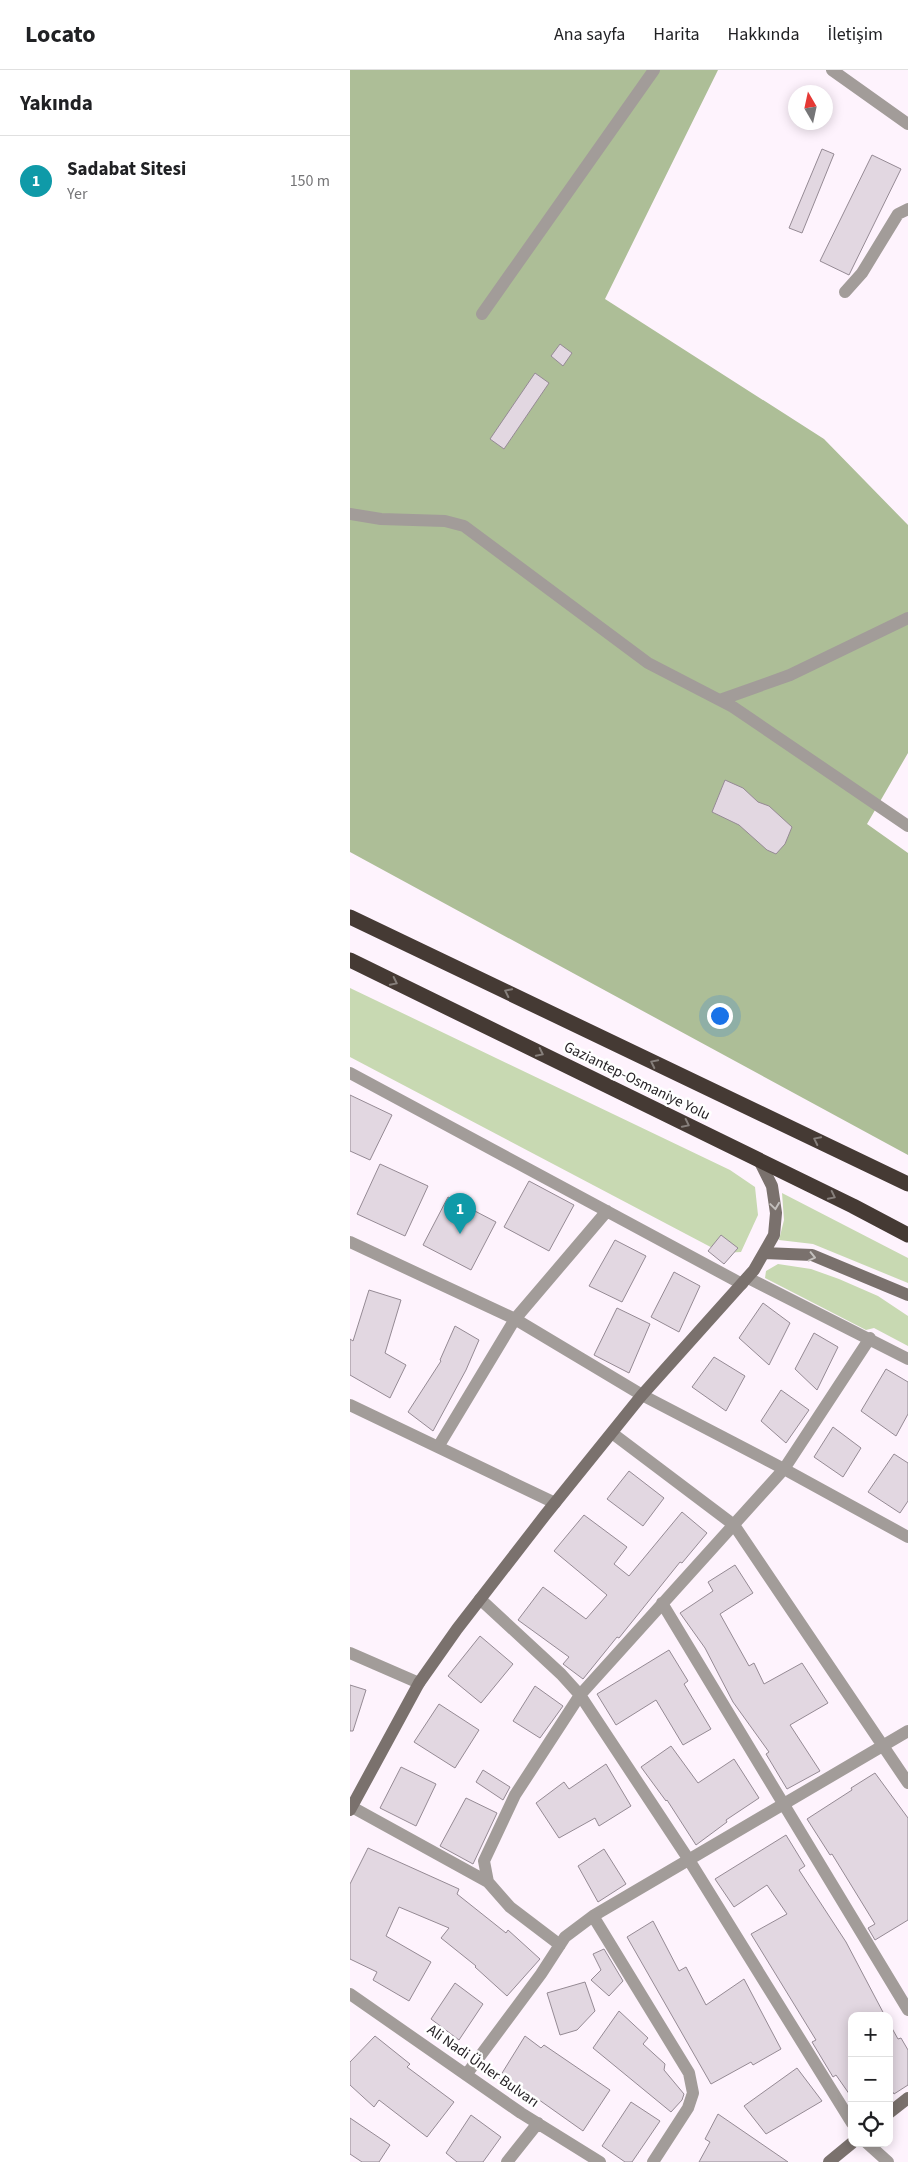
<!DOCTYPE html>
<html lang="tr">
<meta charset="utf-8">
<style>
body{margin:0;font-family:"Source Sans 3",sans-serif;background:#f2f2f2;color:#202124}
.controls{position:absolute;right:15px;bottom:15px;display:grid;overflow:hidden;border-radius:10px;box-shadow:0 2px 12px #0003}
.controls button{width:45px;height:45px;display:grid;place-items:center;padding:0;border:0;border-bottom:1px solid #e0e0e0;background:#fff;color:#202124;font:25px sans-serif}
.compass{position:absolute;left:438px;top:15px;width:45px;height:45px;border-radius:50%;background:#fff;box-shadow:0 2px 12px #0003;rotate:351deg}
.you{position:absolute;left:369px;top:945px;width:18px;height:18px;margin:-12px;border:4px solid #fff;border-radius:50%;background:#1a73e8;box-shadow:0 0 0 8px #1a73e833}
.badge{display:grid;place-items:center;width:32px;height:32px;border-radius:50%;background:#0b8043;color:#fff;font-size:16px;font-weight:700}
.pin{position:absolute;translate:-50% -41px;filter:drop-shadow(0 1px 2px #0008)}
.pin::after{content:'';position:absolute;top:26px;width:18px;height:15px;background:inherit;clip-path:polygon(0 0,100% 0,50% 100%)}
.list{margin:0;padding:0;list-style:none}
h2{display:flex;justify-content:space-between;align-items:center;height:65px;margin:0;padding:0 20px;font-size:21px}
h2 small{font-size:16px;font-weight:400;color:#757577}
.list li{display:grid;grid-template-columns:32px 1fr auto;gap:15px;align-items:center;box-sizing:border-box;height:90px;padding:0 20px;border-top:1px solid #e0e0e0}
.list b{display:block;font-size:19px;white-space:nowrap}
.list p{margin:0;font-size:16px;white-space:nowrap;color:#757577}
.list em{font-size:16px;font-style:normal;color:#757577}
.icon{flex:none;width:28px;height:28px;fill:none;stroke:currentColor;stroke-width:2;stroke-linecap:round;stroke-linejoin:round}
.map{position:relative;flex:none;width:558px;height:2092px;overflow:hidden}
header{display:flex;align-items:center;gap:30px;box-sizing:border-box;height:70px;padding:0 25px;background:#fff;border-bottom:1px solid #e0e0e0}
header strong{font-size:24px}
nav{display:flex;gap:28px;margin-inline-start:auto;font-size:18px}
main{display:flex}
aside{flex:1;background:#fff}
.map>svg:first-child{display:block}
.green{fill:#c8d9b2}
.forest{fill:#adbe97}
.building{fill:#e2d7e1;stroke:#958a94}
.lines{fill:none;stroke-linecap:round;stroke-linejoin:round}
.street{stroke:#a29c99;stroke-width:12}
.secondary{stroke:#7a716d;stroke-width:12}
.highway{stroke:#453a34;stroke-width:15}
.oneway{stroke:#867f7b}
.oneway2{stroke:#c3bfbd}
.labels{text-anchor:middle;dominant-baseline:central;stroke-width:5;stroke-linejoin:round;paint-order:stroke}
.street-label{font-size:15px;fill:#262226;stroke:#fff}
</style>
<header>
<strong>Locato</strong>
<nav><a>Ana sayfa</a><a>Harita</a><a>Hakkında</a><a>İletişim</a></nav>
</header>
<main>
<aside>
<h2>Yakında<small></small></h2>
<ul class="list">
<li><span class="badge" style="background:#0f9aa8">1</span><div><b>Sadabat Sitesi</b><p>Yer</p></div><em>150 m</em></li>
</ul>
</aside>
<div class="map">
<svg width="558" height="2092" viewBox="0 0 558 2092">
<rect width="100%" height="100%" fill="#fef3fd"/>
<path class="green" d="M0,918L380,1100L405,1117L408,1145L391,1182L372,1183L0,987Z
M432,1123L558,1188V1213L463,1174L429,1170L434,1150Z
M428,1194L461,1199L489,1209L528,1226L558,1246V1276L524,1258L516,1260L415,1208L416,1201Z"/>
<path class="forest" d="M0,0H368L255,229L474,369L558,455V683L517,754L558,783V1085L0,782Z"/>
<path class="building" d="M472,79L484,84L452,163L439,158Z
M522,85L551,99L499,205L470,191Z
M210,274L222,283L213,296L201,286Z
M185,303L199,313L154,379L140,369Z
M375,710L393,718L408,732L419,736L442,757L435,774L426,784L417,780L389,755L362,742Z
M0,1025L42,1045L20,1090L0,1081Z
M30,1094L78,1116L55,1166L7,1144Z
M179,1111L224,1135L199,1181L154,1157Z
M98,1127L146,1152L121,1200L73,1175Z
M371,1165L388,1178L374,1194L358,1181Z
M265,1170L296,1186L272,1232L239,1216Z
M324,1202L350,1216L329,1262L301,1247Z
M19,1220L51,1230L35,1283L56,1295L40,1328L0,1305V1269L3,1271Z
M413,1233L440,1253L419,1295L389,1268Z
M267,1238L300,1254L279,1303L244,1285Z
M105,1256L129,1270L116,1300L83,1361L58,1342L91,1291L90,1290Z
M464,1263L488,1277L467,1320L445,1299Z
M364,1287L395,1306L376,1341L342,1317Z
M536,1299L558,1312V1344L546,1366L511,1341Z
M431,1320L459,1340L436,1373L411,1351Z
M483,1357L511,1378L493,1407L464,1387Z
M544,1384L558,1393V1431L550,1443L518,1422Z
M279,1401L314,1428L293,1456L257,1429Z
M332,1442L357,1463L332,1493L330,1492L269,1568L267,1567L233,1609L213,1594L219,1587L168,1550L193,1517L236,1549L257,1525L204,1481L234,1445L277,1477L264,1494L279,1506Z
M385,1495L403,1523L370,1544L399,1596L404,1593L414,1614L452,1593L478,1633L440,1655L470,1701L437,1719L416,1684L419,1682L383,1632L355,1578L330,1543L363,1521L358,1512Z
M130,1566L163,1594L131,1633L98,1606Z
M319,1580L338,1611L334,1614L361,1659L333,1675L306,1630L266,1655L247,1624Z
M0,1615L16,1620L3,1661H0Z
M185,1616L213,1636L190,1668L163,1651Z
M89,1634L129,1660L105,1698L64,1672Z
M321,1676L348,1713L384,1689L409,1728L376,1750L377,1752L346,1775L317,1730L316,1731L291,1697Z
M256,1694L281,1736L249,1756L245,1748L209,1768L186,1733L214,1712L219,1719Z
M51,1697L86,1714L66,1756L30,1738Z
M133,1700L160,1717L153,1730L126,1712Z
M525,1703L558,1748V1850L525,1870L518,1858L525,1854L482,1784L480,1785L457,1749L502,1720L501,1718Z
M116,1728L147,1743L123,1794L90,1776Z
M436,1765L455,1796L449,1800L496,1872L535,1946H502V2028L486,2005L483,2007L462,1972L466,1970L401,1864L437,1844L417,1815L384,1837L365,1809Z
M18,1778L109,1819L107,1824L156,1863L158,1860L190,1889L157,1926L125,1897L126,1896L91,1868L99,1858L49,1837L36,1866L81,1892L59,1931L23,1910L27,1902L0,1889V1814Z
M254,1779L276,1814L248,1832L228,1796Z
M303,1851L329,1901L336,1897L356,1935L394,1909L431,1979L403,1995L401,1992L361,2014L277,1867Z
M254,1879L273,1911L259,1926L241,1910L251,1900L243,1884Z
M235,1912L245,1941L227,1960L210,1965L197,1923Z
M105,1913L133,1934L109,1970L81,1949Z
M269,1941L298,1968L293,1974L315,1994L314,2000L334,2024L332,2030L321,2042L243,1978Z
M539,1953L548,1969L551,1968L558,1980V2015L544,2024L539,2016Z
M25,1966L60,1994L57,1997L104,2032L77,2067L29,2030L24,2037L0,2015V1992Z
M175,1966L191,1978L194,1975L260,2020L233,2061L185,2027L184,2029L149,2008Z
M447,1998L472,2031L416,2064L394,2036Z
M281,2032L310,2051L282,2092H275L252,2076Z
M368,2044L438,2092H349L360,2072L355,2069Z
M121,2045L151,2067L133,2092H107L96,2083Z
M0,2048L40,2075L29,2092H12L0,2084Z"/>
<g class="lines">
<path class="street" d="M482,0L558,54
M495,222L512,203L548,144L558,139
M132,244L304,0
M0,444L31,449L95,451L114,456L298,593L383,637L558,756
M370,630L440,605L558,548
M0,1003L392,1214
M0,1172L165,1249L292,1325L434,1399L558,1467
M398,1208L558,1289
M0,1335L205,1433
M262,1363L384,1455L558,1713
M88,1377L165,1249L257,1141
M130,1529L211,1604L230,1625L339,1790L502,2053
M312,1533L558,1940
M0,1583L69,1613
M0,1736L138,1812
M243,1846L339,2003L343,2023L338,2038L303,2092
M210,1875L160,1837L138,1812L134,1791L165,1725L230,1625L434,1399L520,1268
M0,1924L171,2043L250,2092
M116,2005L191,1904L215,1867L243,1846L558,1661
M517,2073L538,2092
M157,2092L188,2053"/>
<path class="secondary" d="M414,1183L462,1185L558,1225
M0,1740L69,1613L107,1559L196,1444L292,1325L404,1200L424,1165L426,1143L422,1116L409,1090
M539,2043L558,2028
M479,2092L502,2073"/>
<path class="highway" d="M0,847L558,1114
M0,890L503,1136L558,1165"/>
</g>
<defs><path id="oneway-chevron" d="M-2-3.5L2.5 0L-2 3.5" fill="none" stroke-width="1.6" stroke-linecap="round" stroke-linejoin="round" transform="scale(1.25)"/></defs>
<g class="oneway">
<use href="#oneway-chevron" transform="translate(44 912) rotate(26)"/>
<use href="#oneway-chevron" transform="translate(158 922) rotate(-154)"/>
<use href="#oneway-chevron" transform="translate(190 983) rotate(26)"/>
<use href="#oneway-chevron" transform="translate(304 993) rotate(-154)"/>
<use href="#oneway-chevron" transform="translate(336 1054) rotate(26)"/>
<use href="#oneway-chevron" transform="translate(467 1070) rotate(-154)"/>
<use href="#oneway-chevron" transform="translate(482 1126) rotate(26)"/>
</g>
<g class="oneway2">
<use href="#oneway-chevron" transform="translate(425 1136) rotate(82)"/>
<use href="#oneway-chevron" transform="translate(462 1187) rotate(13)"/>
</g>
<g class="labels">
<g class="street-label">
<text transform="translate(287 1011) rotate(26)">Gaziantep-Osmaniye Yolu</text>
<text transform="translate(133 1996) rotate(35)">Ali Nadi Ünler Bulvarı</text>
</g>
</g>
</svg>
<div class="controls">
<button>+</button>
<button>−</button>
<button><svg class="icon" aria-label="locate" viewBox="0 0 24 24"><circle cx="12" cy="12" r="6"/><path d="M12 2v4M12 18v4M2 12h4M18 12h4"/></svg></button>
</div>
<svg class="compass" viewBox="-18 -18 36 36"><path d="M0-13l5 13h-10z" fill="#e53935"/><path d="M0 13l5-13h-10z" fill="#757577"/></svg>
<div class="you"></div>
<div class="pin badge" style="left:110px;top:1164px;background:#0f9aa8">1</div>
</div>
</main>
